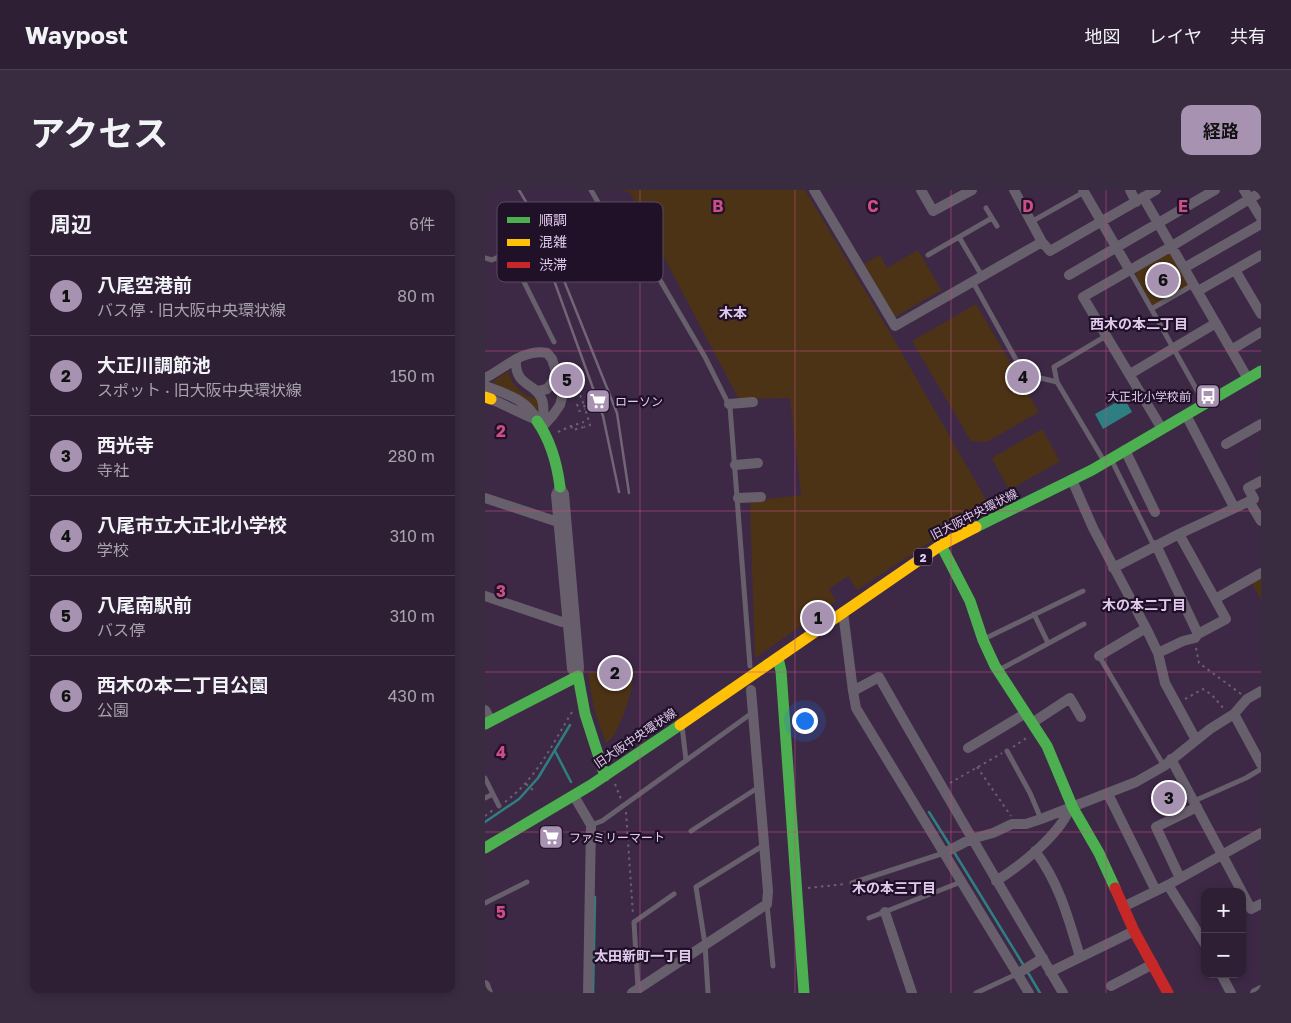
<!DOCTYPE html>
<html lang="ja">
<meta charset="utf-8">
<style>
body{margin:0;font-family:"Golos Text","Noto Sans JP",sans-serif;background:#3a2c40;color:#f1f3f6}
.controls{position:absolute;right:15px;bottom:15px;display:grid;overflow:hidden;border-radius:10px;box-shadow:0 2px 8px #0003}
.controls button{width:45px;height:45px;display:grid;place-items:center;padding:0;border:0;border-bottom:1px solid #493d4f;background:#2e1f34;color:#f1f3f6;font:25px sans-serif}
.you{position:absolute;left:319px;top:530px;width:18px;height:18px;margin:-12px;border:4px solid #fff;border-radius:50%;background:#1a73e8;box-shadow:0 0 0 8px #1a73e833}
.badge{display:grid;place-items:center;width:32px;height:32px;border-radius:50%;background:#a892b2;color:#111;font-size:16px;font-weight:700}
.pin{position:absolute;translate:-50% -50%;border:2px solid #fff;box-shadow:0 1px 5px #0006}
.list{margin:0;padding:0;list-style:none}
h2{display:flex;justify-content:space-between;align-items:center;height:65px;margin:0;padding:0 20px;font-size:21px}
h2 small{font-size:16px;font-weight:400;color:#a7a2ac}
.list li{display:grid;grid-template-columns:32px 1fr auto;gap:15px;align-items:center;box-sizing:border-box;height:80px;padding:0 20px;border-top:1px solid #493d4f}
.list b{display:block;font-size:19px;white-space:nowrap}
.list p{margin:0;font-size:16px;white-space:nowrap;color:#a7a2ac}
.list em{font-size:16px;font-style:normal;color:#a7a2ac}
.map{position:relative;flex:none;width:776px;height:803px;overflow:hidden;border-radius:10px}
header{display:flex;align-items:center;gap:30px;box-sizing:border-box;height:70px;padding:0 25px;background:#2e1f34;border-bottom:1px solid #493d4f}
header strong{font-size:24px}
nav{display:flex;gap:28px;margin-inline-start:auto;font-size:18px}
.intro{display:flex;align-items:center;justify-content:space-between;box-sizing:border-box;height:120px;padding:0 30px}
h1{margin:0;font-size:35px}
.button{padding:12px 22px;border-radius:10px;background:#a892b2;color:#111;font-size:18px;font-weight:700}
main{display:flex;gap:30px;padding:0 30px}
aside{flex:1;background:#2e1f34;border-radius:10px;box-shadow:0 2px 8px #0003}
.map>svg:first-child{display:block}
.green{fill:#4d3316}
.water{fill:#2e7f81}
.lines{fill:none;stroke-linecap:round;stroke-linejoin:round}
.stream{stroke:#2e7f81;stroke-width:2.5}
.path{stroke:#6a606f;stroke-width:2;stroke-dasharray:2.5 4;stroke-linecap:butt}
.lane{stroke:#675f6b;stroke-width:5}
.street{stroke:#675f6b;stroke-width:10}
.fast{stroke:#4caf50;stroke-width:11}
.slow{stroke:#ffc107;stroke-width:11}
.jam{stroke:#c62828;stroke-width:11}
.rail{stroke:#716576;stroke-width:2.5}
.path-bridge{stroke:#6a606f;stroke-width:2;stroke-dasharray:2.5 4;stroke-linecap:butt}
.grid{fill:none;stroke:#cb4e86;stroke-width:1;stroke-opacity:0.55}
.labels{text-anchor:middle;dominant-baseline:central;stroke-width:4.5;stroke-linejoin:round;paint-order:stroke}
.shield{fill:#201028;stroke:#a793b1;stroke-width:1}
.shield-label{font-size:11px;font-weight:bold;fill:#e1cbec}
.poi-label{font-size:12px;fill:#e1cbec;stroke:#201028;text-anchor:start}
.street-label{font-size:12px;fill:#e1cbec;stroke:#201028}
.neighbourhood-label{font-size:14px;font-weight:bold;fill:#e1cbec;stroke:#201028}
.key{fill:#201028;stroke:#5a4863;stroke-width:1}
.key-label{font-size:14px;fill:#e1cbec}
.grid-label{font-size:16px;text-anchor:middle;font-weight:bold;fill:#cb4e86;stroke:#201028;stroke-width:4.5;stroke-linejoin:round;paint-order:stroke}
</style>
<header>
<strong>Waypost</strong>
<nav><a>地図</a><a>レイヤ</a><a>共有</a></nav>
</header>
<div class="intro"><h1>アクセス</h1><a class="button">経路</a></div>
<main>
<aside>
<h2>周辺<small>6件</small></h2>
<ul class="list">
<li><span class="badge">1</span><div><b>八尾空港前</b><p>バス停 · 旧大阪中央環状線</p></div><em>80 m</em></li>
<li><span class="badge">2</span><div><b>大正川調節池</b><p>スポット · 旧大阪中央環状線</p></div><em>150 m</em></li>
<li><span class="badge">3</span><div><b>西光寺</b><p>寺社</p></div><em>280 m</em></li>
<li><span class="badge">4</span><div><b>八尾市立大正北小学校</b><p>学校</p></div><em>310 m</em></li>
<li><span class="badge">5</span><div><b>八尾南駅前</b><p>バス停</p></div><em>310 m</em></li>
<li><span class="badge">6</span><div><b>西木の本二丁目公園</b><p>公園</p></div><em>430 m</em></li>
</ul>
</aside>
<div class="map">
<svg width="776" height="803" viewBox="0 0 776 803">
<rect width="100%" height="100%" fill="#3d2946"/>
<path class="green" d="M137,0H320L411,153L507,320L451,348L372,400L363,386L344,399L351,411L270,468L265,311L316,305L305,208L254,209L145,3Z
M433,60L456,100L410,127L379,74L395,65L402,78Z
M683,62L688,63L706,95L670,115L666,114L651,85L653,80Z
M491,114L554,222L502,252L486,251L427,151Z
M24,181C25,195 39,207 53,209L55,213L54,224L7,194L11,189Z
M557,239L575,271L524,300L507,268Z
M776,387V410L766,392Z
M148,477C152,490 137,533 129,545C127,548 124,551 121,553L109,519L103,483Z"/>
<path class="water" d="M639,208L647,222L618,239L610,224Z"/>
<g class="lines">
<path class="stream" d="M70,561L86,592
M444,622L466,657
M0,632L34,609L53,588L85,535
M469,662L539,776
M542,781L555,803
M108,803L110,707"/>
<path class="path" d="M91,203L94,202L99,215
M92,214L94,221L100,219
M86,236L88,240L99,237
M73,242L86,236L99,232
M711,458L714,473L756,504
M700,509L718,499L727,505L739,519
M528,557L543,547
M492,577L526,626
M465,593L517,563
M41,594L50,602
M130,594L136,609
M20,612C51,589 67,555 87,522
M141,622L148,725
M0,626L8,620
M323,698L360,694"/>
<path class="lane" d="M106,0L114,14L137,25L220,167L245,217L265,476
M501,18L512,36
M546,32L599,2
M474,47L497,86
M443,65L507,28
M0,68L7,70L24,62L69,152
M645,81L718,211
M488,92L539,184L572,192L619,271
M666,119L708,95
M572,192L569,177L621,146
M627,271L669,356
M549,424L563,453
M499,449L598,401
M614,466L679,576
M514,480L599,434
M197,536L201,570
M522,561L545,603L556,629
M0,588L14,616
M0,608L8,604
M709,611L761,588L776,579
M106,635L117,631L267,523
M206,641L274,597
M367,693L459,663
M0,713L42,692
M282,714L288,776
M384,728L476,692
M153,798L149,732L189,704
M223,803L220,754L211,697L279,655
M491,803L532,784"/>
<path class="street" d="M329,0L410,136L557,52
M436,0L448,21L487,0
M529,0L557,52L565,61L671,0
M598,0L645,81
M645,0L651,12
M759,0L776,28
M658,7L763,189
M699,78L776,34
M750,80L776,124
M584,85L730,0
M713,101L776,65
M746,160L776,142
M31,169C29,197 51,192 57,210C60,218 58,228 57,237
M645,184L731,133
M0,188C20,178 39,158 62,163L67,169L78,204L75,215L68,225L57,237
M0,196C19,203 44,210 52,231
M53,201L62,199L72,186
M6,209L49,229
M244,214L268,212
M701,225L749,317
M677,239L598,107L687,56L776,2
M741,254L776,234
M640,260L670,322
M250,275L273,273
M587,290L608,338L661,438L673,463L680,493L711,550
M75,297L71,305L87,479L93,486
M75,297L79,304L94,477L93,486
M0,308L73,332
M253,308L276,307
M764,311L776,331
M671,355L713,444
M628,378L694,344L769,309L763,298L776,291
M0,406L77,432L89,431
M730,409L776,383
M358,422L368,501L371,518L544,803
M673,463L698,451L710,448L713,444L741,429L694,344
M614,466L661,438
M368,501L394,487C454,593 516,698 578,803
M0,520L6,531
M749,524L776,574
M547,533L585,508L596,527
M483,558L541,523
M686,569L757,702
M623,604L671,701
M89,606L106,635L103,803
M550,661C574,692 584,730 595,767
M459,663L486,649L508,643L527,634H541L556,629L651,592L679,576L725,539L749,524L762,509L776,501
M695,688L671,637L712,617
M511,691C535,676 573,646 584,620
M683,695L720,754
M757,702L766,719L776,714
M638,717L683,695L776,643
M400,722L427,803
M565,782L649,741
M532,784L558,768
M736,784L746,803
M0,795L3,803
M626,796L668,774
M147,803L282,714L283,701L266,500
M770,803L776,800"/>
<path class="fast" d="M52,231C66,251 72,273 75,297
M491,337L607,280L776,181
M456,355L485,411L498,450L510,476L562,556L588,618L614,663L630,698
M293,468L296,481L319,803
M0,534L93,486L100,524L120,586
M0,658L106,595L195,535"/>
<path class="slow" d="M0,207L6,209
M195,535L456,355L491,337"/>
<path class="jam" d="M630,698L649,741L683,803"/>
<path class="rail" d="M34,0L50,27L74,78L132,223L144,303
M57,57L118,226L134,302"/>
<path class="path-bridge" d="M99,215L105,235L99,237"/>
</g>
<path class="grid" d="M155,0V803M310,0V803M466,0V803M621,0V803M0,161H776M0,321H776M0,482H776M0,642H776"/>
<defs>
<symbol id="bus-square" viewBox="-11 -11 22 22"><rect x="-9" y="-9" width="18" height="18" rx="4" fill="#a892b2" stroke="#201028"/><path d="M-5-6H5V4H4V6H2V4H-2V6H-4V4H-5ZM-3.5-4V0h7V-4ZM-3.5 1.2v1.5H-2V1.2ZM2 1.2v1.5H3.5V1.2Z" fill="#fff"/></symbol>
<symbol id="supermarket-square" viewBox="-11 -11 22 22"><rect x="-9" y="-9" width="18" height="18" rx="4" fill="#a892b2" stroke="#201028"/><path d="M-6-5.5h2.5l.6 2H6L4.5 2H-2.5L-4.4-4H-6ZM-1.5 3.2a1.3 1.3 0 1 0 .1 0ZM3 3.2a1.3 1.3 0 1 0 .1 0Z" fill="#fff"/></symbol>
</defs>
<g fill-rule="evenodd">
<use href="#bus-square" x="709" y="192" width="28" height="28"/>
<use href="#supermarket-square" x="99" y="197" width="28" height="28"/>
<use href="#supermarket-square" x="52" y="633" width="28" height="28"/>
</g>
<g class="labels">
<rect class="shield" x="429" y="358.5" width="18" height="17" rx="4"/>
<g class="shield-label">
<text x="438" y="367">2</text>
</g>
<g class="poi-label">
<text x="706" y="206" text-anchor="end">大正北小学校前</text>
<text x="130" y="211">ローソン</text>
<text x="84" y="647">ファミリーマート</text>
</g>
<g class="street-label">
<text transform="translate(489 324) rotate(-27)">旧大阪中央環状線</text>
<text transform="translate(150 548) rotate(-34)">旧大阪中央環状線</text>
</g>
<g class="neighbourhood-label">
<text x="248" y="122">木本</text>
<text x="654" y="133">西木の本二丁目</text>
<text x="659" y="414">木の本二丁目</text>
<text x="409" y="697">木の本三丁目</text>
<text x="158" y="765">太田新町一丁目</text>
</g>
</g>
<rect x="12" y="12" width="166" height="80" rx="8" class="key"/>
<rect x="22" y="27" width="23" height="6" fill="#4caf50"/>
<rect x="22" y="49" width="23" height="7" fill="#ffc107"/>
<rect x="22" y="72" width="23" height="6" fill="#c62828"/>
<g class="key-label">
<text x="54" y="35">順調</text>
<text x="54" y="57">混雑</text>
<text x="54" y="80">渋滞</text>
</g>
<g class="grid-label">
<text x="233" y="22">B</text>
<text x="388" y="22">C</text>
<text x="543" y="22">D</text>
<text x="698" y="22">E</text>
<text x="16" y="247">2</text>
<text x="16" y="407">3</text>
<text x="16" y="568">4</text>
<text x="16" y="728">5</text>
</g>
</svg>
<div class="controls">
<button>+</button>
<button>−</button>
</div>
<div class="you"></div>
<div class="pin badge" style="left:333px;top:428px">1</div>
<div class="pin badge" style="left:130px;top:483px">2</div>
<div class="pin badge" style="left:684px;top:608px">3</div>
<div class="pin badge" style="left:538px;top:187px">4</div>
<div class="pin badge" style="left:82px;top:190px">5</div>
<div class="pin badge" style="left:678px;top:90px">6</div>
</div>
</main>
